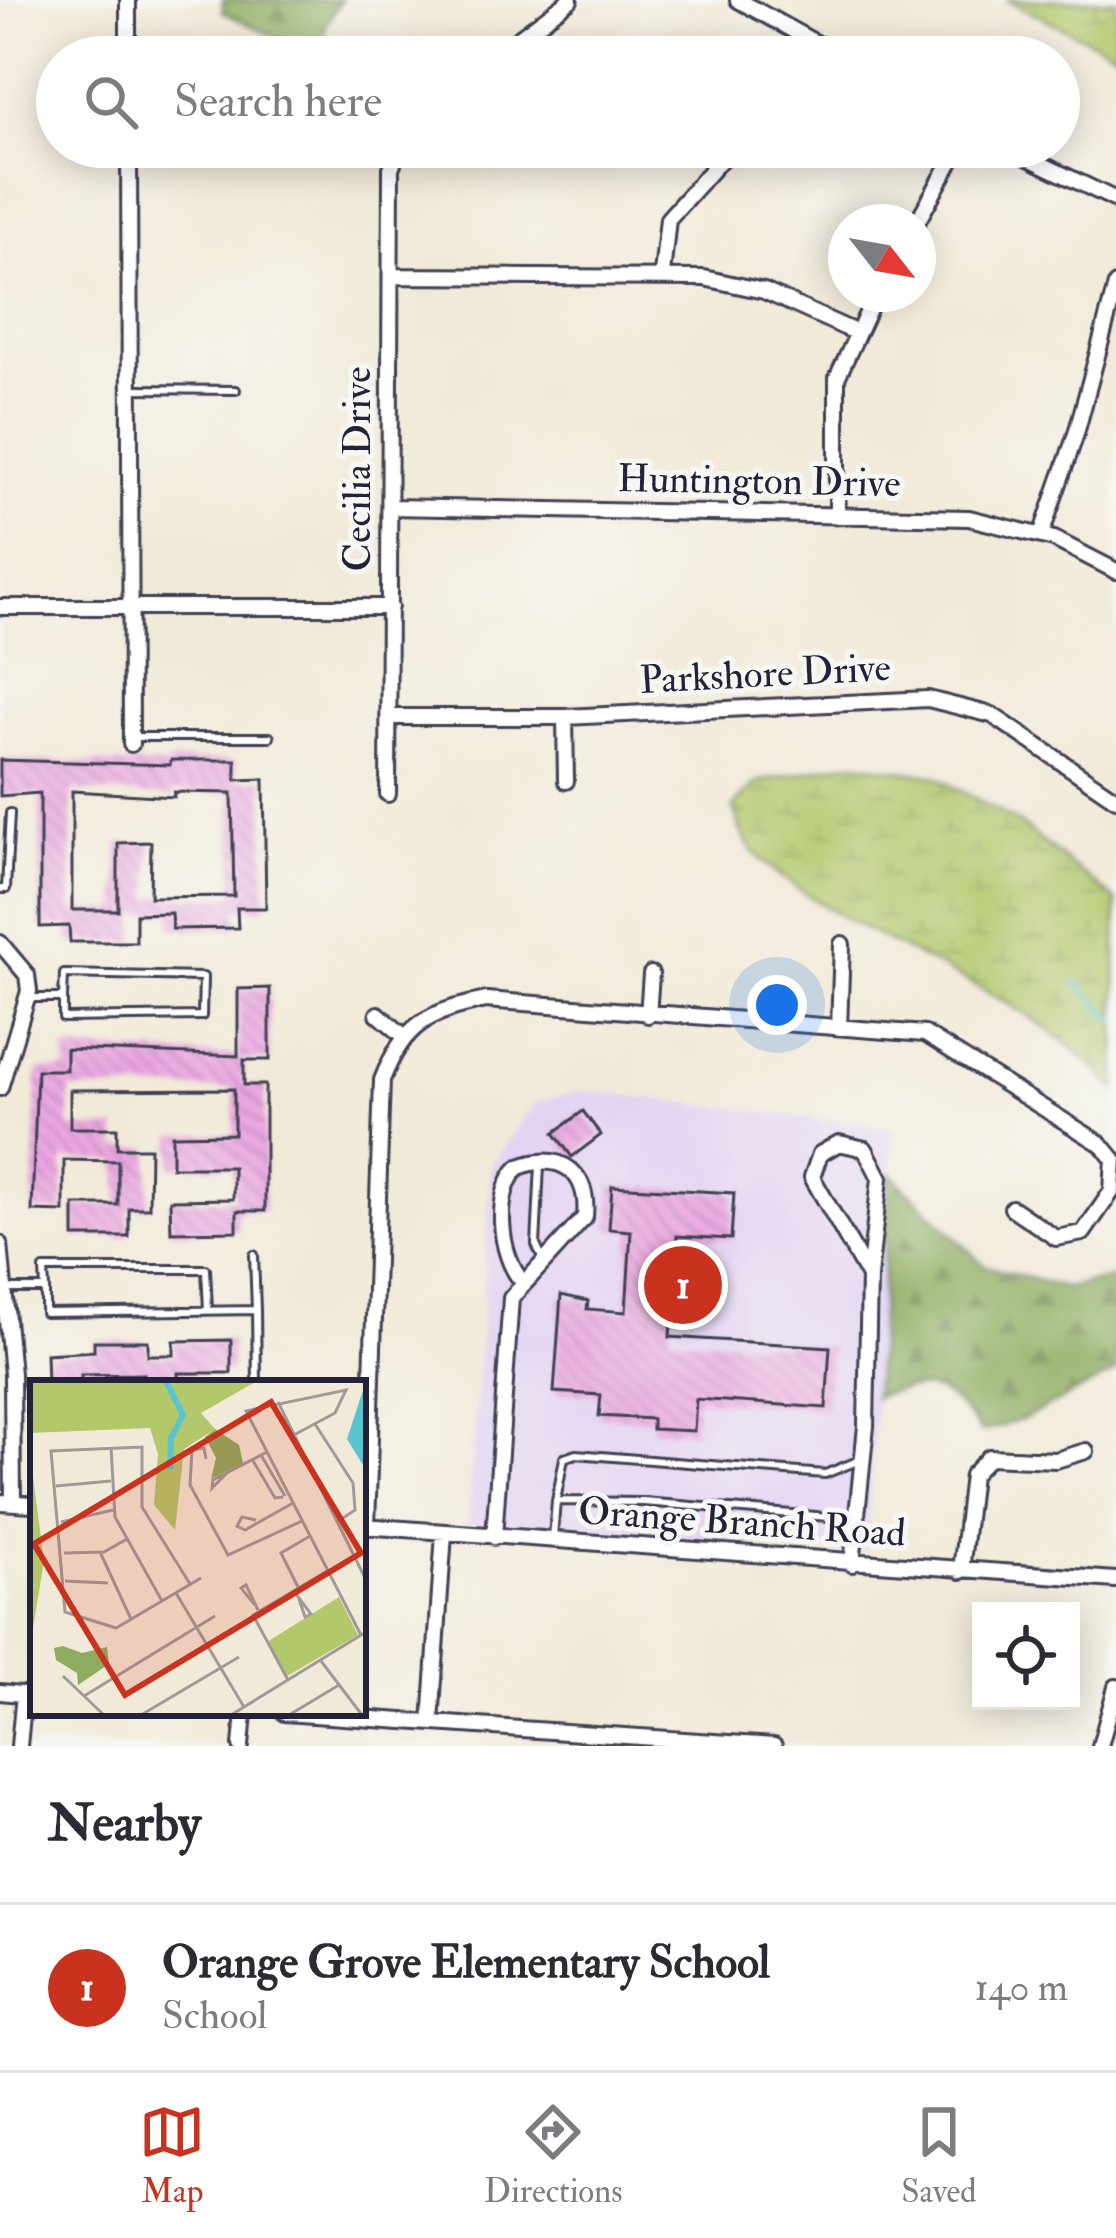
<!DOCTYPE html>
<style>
body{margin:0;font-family:"IM FELL Double Pica",serif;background:#f2f2f3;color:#2b2b33}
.controls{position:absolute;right:36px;bottom:36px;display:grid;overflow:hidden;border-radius:0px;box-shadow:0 6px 30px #0003}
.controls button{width:108px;height:108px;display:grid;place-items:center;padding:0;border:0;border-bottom:3px solid #e1e1e2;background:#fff;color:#2b2b33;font:60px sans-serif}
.compass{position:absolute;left:828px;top:204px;width:108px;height:108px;border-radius:50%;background:#fff;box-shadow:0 6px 30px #0003;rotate:121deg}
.you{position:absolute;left:777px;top:1005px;width:42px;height:42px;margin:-30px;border:9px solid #fff;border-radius:50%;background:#1a73e8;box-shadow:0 0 0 18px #1a73e833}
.badge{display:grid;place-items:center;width:78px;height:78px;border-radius:50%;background:#c8321e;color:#fff;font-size:39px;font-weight:700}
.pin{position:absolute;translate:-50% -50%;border:6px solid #fff;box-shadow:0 3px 12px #0006}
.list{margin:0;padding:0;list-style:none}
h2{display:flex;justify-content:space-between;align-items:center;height:156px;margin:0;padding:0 48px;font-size:51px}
h2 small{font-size:39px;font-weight:400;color:#7c7c81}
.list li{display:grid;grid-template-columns:78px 1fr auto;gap:36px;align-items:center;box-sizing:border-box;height:168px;padding:0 48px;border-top:3px solid #e1e1e2}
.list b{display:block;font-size:45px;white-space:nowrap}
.list p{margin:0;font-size:39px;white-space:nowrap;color:#7c7c81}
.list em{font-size:39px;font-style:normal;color:#7c7c81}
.icon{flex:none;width:66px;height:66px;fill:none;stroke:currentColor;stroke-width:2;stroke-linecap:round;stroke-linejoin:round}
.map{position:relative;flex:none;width:1116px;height:1746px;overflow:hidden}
.search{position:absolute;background:#fff;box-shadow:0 6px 30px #0003;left:36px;right:36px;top:36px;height:132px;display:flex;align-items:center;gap:30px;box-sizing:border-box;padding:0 42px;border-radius:66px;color:#7c7c81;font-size:45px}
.sheet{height:324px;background:#fff}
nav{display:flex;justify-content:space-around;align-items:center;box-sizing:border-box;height:168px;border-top:3px solid #e1e1e2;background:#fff;font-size:33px;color:#7c7c81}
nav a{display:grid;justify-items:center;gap:6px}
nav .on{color:#c8321e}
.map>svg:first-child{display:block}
.built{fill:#e3d3f2}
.forest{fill:url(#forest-firs);stroke:#58674d;stroke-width:3}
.wetland{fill:url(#wetland-marsh);stroke:#6a7453;stroke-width:3}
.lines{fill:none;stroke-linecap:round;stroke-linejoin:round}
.stream{stroke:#59c6cf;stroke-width:4.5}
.building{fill:url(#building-back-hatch);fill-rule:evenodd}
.service-casing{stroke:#414053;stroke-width:12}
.minor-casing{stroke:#414053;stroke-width:20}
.service{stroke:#fff;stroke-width:6}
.minor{stroke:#fff;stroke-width:14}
.labels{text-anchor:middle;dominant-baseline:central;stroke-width:10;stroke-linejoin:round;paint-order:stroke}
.street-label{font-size:39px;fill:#22223b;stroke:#f6f6f2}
.inset-river{fill:none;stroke:#59c6cf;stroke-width:6}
.inset-road{fill:none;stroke:#9f9a99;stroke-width:3}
.view{fill:#c8321e;fill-opacity:0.15;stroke:#c8321e;stroke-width:6}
.inset-edge{fill:none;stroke:#22223b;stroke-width:6}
</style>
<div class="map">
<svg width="1116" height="1746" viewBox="0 0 1116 1746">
<defs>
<pattern id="forest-firs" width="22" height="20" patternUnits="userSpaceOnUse" patternTransform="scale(3)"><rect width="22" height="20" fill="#8eac5f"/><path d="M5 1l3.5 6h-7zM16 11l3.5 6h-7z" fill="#748c50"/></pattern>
<pattern id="wetland-marsh" width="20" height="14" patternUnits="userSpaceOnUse" patternTransform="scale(3)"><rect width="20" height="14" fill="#b3c76b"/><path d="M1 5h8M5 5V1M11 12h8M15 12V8" fill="none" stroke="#9aab5e"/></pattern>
<pattern id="building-back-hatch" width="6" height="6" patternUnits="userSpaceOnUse" patternTransform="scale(3)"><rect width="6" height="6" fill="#eaa7e0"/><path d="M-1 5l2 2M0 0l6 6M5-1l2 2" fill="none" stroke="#c88fc1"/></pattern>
</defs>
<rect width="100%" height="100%" fill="#f6f6f2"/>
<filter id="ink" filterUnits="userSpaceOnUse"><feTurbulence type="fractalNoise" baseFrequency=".00833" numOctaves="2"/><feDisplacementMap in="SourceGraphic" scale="24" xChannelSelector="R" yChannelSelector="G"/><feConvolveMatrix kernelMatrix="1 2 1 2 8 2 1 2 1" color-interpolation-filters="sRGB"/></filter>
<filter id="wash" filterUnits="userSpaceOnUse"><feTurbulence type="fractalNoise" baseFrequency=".004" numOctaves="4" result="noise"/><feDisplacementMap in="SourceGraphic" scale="48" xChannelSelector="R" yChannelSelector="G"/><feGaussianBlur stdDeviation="2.7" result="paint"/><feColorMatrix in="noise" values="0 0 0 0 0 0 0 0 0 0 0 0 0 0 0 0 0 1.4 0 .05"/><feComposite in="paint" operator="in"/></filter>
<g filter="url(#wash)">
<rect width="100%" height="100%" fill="#f2ead8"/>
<path class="built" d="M582,1090L894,1128L866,1551L468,1525L491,1165L534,1103Z"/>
<path class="forest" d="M223,0H341L327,22L317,57L223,12Z
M890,1173L985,1266L1065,1288L1116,1277V1372L1021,1420L981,1432C945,1386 930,1378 874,1397Z"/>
<path class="wetland" d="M1006,0H1116V53Z
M851,762L935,776L1020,824L1116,901V1090C1024,982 868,953 763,861C745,846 738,828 734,806L757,782Z"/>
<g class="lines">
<path class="stream" d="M1076,982L1116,1021"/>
</g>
<g id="blocks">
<path class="building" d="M0,760L170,765L171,760H236V780L264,779L266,908H237L238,928L172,929L171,913L136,914V942H70L69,926L40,927V793L0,796ZM72,791L174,797V792L232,793L234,896L150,897L151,842L118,843V910H72Z
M270,988V1060H244V1085H265V1211H237V1231L171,1232L170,1200L233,1199V1167H172V1135L234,1134V1089L70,1090V1128H117V1148H150L149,1208H129V1237H74V1205H118V1161L64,1160V1212L32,1211L37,1070H66V1049L238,1056V989Z
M583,1111L601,1135L572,1157L554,1133Z
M612,1186L734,1193L731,1239L677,1236L670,1337L830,1347L826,1408L696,1399L694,1431L652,1429V1419L599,1416L601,1395L554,1392L561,1295L588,1301L587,1309L626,1312L631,1231L609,1229Z
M231,1340V1373H178V1383H144V1374L81,1375V1383H47L46,1354L94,1351V1341H148V1355H174V1341Z"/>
</g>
</g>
<g filter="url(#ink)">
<use href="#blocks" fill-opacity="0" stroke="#414053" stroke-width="3"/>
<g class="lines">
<defs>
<path id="service" d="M134,389L236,390
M135,737H270
M0,889H6L10,813
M28,998H63V1018L202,1016L203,977L64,974L63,998
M540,1165L536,1245L542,1258
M254,1255L256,1310
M8,1289H45V1313L256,1310L257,1383
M45,1289L44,1269H206L208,1310
M556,1501L564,1458L576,1454L825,1474L860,1460
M553,1538L556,1501L643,1502L853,1519"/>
<path id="minor" d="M128,0V57
M738,0L841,57
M493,57L570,0
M129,147L131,744
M1006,147L1116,200
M917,222L959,147
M662,274L668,219L732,147
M391,276L704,278L764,291L855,332
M390,507L969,518L1054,539L1116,571
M837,516V378L876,294
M1041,535L1076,434L1116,285
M0,607H390
M390,717H565L928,699L992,715L1116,799
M565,717L566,781
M388,794L391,168L400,147
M0,943L27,975L29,991L0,1088
M378,1014L405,1037
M648,1015L651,974
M839,1028L842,944
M0,1244L12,1374L13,1503
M0,1502L33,1504
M363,1526L1116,1580
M367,1527L382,1080C405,1022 429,1012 486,1000L925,1034L1101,1144L1114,1160L1112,1191L1083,1233L1056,1238L1012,1208
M494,1537L511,1298L585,1217C589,1172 561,1151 519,1167C493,1190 499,1257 522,1281
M852,1564L866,1426L869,1277L880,1178L865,1149L839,1143L820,1154L812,1177L869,1277
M961,1571L972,1475L989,1457L1056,1460L1086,1451
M0,1692L31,1695
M284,1713L774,1746
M431,1723L444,1533
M19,1746L24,1694
M241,1746L244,1713
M1100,1746L1116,1687"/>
</defs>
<use href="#service" class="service-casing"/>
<use href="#minor" class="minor-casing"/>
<use href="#service" class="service"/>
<use href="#minor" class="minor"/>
</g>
</g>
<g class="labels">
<g class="street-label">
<text transform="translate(357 469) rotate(-90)">Cecilia Drive</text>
<text transform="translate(759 481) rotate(1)">Huntington Drive</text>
<text transform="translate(765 674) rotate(-3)">Parkshore Drive</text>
<text transform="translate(742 1522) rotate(4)">Orange Branch Road</text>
</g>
</g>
<g transform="translate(30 1380)">
<rect width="336" height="336" fill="#f2ead8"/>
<path d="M309,217L328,255L257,296L237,262Z" fill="#b3c76b"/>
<path d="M185,49L209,65L213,83L181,99L186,78L175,57ZM33,266L52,273L77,267L79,284L48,305L47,293L26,280L24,268Z" fill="#8eac5f"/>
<path d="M0,1H227L171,33L185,49L154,69L145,150L124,125L128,74L120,48L0,53ZM0,73L14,181L0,267Z" fill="#b3c76b"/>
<path d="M276,251L293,266L264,280L254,252Z" fill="#b3c76b"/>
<path d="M336,1L333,56L336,90L317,59Z" fill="#59c6cf"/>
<path class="inset-river" d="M136,1L153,35L141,58L140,89"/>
<path class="inset-road" d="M248,22L336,200M285,44L323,103L325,130L307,142M262,56L305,33L316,10L216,31L331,255M81,67L85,137L132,221M231,75L255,116M176,79L174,68L162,70L160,105L198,175L272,141M222,79L245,118L253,117M197,93L182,108L183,100L237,72M26,106L81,101M226,140L212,137L207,146L215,150L263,123M31,142L83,130M70,172L101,239M34,173L74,172L97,159M35,201L78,203M160,204L112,127V67L21,71L35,232L86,248L171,198M269,209L251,173L280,156M146,213L214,327M265,213L281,234L275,237L269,219M225,225L211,208L216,205L228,230M291,281L332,335M33,296L74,335M258,300L223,235L297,191M54,316L185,236M111,335L209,277M201,335L336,252M259,335L309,305"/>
<path class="view" d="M241,22L331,173L95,315L4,164Z"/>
<rect width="336" height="336" class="inset-edge"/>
</g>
</svg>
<div class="controls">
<button><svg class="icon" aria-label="locate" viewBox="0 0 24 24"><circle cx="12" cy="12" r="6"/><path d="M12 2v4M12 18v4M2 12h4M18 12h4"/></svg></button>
</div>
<svg class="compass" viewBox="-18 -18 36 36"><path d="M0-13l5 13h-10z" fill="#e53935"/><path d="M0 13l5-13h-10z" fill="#7c7c81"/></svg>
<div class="you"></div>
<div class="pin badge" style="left:683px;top:1285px">1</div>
<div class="search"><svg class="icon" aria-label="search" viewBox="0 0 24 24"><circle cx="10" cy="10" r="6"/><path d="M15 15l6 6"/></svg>Search here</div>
</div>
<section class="sheet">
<h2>Nearby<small></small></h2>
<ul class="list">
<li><span class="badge">1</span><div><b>Orange Grove Elementary School</b><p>School</p></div><em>140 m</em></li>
</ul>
</section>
<nav>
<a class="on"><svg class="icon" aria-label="map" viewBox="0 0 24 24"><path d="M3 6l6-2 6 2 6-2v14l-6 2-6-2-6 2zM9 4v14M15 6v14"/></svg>Map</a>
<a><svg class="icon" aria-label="directions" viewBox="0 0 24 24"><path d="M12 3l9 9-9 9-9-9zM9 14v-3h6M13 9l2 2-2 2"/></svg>Directions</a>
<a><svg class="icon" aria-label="saved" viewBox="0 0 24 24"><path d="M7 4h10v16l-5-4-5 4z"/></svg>Saved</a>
</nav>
